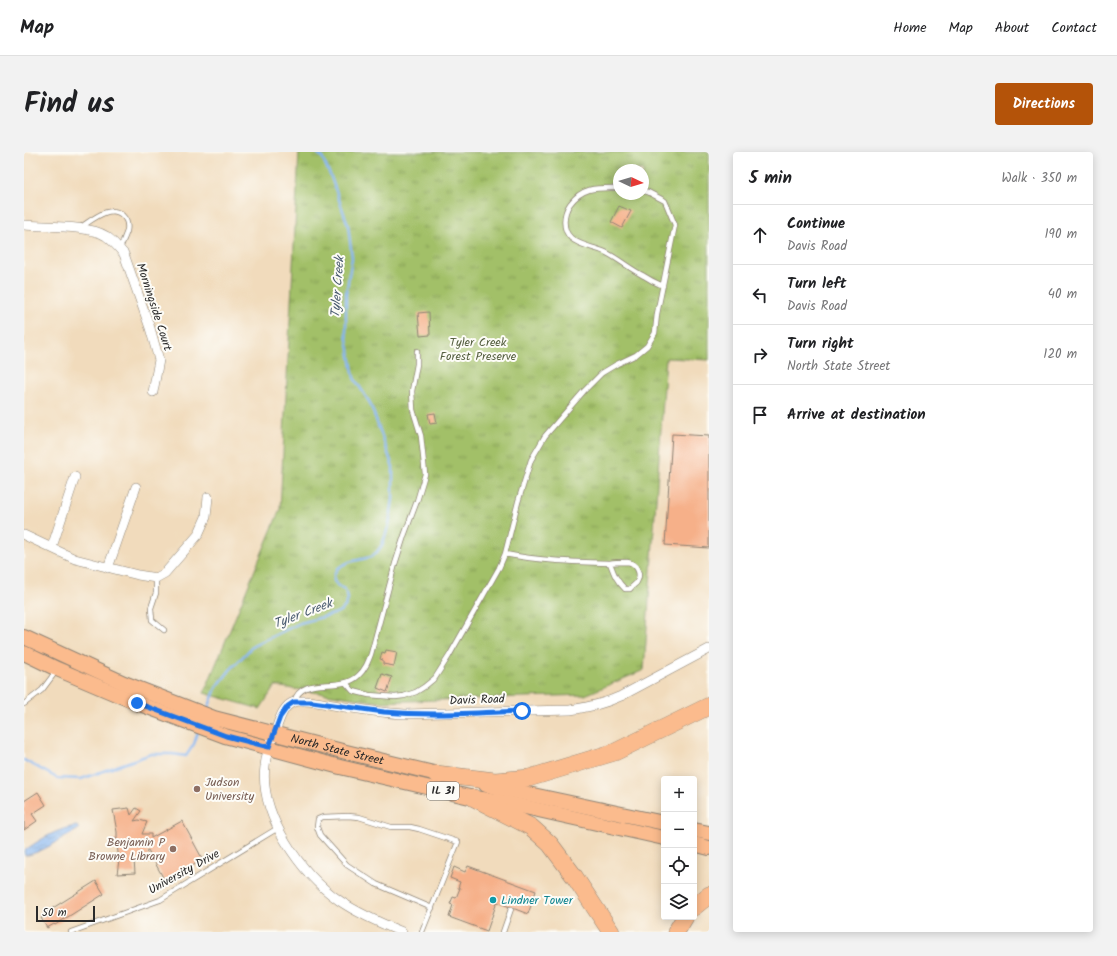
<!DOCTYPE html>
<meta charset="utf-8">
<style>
body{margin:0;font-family:Kalam,sans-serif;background:#f2f2f2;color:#202124}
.controls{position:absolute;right:12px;bottom:12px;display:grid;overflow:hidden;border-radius:4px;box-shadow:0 2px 10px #0003}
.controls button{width:36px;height:36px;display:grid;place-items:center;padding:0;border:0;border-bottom:1px solid #e0e0e0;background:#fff;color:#202124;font:20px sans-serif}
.compass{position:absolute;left:589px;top:12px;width:36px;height:36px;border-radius:50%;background:#fff;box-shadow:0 2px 10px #0003;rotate:94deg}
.scale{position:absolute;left:12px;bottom:10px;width:59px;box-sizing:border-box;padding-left:4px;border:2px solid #2b2b2b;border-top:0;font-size:11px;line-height:14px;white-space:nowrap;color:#2b2b2b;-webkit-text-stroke:3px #fdfcf7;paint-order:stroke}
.stop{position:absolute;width:12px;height:12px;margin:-9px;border:3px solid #1a73e8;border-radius:50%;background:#fff}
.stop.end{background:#1a73e8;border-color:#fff;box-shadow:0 1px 4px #0008}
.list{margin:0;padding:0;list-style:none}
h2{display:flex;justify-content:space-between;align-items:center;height:52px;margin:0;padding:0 16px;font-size:17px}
h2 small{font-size:13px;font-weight:400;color:#757577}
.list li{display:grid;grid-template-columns:26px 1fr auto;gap:12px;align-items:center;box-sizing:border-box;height:60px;padding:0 16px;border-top:1px solid #e0e0e0}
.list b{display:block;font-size:15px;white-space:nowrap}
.list p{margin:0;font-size:13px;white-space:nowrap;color:#757577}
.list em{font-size:13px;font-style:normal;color:#757577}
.icon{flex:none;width:22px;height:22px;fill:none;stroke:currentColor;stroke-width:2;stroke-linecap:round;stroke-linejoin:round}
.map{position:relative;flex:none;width:685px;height:780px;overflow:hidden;border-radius:4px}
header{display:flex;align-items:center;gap:24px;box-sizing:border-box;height:56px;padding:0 20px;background:#fff;border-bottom:1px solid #e0e0e0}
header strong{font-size:19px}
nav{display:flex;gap:22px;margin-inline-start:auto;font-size:14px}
.intro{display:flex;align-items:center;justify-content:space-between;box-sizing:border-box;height:96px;padding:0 24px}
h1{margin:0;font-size:28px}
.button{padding:10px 18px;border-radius:4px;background:#b45309;color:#fff;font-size:14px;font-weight:700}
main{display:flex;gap:24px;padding:0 24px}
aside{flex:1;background:#fff;border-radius:4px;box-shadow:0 2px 10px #0003}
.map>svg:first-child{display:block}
.grass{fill:url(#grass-tufts);stroke:#66764a;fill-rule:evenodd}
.water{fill:url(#water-waves);stroke:#58708d}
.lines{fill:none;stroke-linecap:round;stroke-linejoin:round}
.stream{stroke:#84b4ef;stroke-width:2.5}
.building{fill:#f6b089}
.service-casing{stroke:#8e8374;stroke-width:6}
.minor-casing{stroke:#8e8374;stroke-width:10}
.primary-casing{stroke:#8e8374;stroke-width:16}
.motorway-casing{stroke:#8e8374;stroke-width:18}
.service{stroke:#fff;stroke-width:4.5}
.minor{stroke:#fff;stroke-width:9}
.primary{stroke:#fbbb8d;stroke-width:14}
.motorway{stroke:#fbbb8d;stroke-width:17}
.route{stroke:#1a73e8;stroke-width:5}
.education-dot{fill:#8d6e63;stroke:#fdfcf7;stroke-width:1.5}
.culture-dot{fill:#0f9aa8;stroke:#fdfcf7;stroke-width:1.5}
.labels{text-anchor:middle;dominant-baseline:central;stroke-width:4;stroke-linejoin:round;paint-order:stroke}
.shield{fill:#fdfcf7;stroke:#6a6a68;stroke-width:1}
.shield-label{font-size:11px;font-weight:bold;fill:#2b2b2b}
.street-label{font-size:12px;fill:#2b2b2b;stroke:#fdfcf7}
.park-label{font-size:12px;fill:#555f40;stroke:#fdfcf7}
.education-label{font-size:12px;fill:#785e54;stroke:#fdfcf7;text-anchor:start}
.culture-label{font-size:12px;fill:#0d838f;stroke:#fdfcf7;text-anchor:start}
.water-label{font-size:13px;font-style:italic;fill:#4a5b70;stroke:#fdfcf7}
</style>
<header>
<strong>Map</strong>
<nav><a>Home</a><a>Map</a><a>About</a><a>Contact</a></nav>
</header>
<div class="intro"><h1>Find us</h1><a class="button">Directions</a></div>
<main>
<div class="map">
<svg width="685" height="780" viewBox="0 0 685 780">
<defs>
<pattern id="grass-tufts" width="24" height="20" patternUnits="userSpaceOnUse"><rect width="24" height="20" fill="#a2c068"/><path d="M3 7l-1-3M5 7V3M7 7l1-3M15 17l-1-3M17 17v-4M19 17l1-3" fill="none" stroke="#849c56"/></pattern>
<pattern id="water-waves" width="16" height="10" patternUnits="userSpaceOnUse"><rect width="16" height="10" fill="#84b4ef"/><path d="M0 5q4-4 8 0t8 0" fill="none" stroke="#6c93c2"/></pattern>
</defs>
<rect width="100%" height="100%" fill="#fdfcf7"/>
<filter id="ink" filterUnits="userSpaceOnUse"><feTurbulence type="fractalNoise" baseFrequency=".025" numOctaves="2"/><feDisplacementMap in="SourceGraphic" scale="8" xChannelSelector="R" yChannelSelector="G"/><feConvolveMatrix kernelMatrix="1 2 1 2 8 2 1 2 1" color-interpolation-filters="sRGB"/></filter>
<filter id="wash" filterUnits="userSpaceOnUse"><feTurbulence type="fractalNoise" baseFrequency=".012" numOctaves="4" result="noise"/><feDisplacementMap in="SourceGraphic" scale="16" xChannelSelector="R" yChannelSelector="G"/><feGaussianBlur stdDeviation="0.9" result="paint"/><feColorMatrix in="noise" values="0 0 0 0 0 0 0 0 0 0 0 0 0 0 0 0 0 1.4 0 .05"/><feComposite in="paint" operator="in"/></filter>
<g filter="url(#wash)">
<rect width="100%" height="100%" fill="#f1dbbc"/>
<path class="grass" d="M275,0H685V208L642,206L620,518L561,543L354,550L251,534L236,557L180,541L256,357ZM595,18H619V42H595Z"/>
<path class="water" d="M53,674L55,677C37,687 21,699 1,704L0,699C15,688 34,676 53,674Z"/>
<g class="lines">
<path class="stream" d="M183,559L192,536L206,518L229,494L276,471L310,462L318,458L322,453L324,447L323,442L320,437L315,435L310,429V423L313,417L317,414L325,410L347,405L353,400L358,393L365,373L369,347V315L346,251L330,226L322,181V142L328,106L324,73L307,25L298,5L292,0
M0,608L33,626L57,627L127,602H148L162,604L170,592L174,580"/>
</g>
<g id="blocks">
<path class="building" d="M595,54L607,59L598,76L587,70Z
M405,160L406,183L396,184L394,161Z
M411,261L413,271L406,272L404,262Z
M648,282L685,284V396L641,393Z
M362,498L373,500L370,514L359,512V508L356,507L358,500L361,501Z
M358,522L368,525L363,540L353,536Z
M14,640L22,653L8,662L13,669L0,678V649Z
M105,656L107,663L112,656L117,659L110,669L115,668L123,670L118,682H127V686L158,669L179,708L141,729L124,698L122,699L125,704L115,708H110L111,721L93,722L95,708L93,693H91L90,687H93V680L89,658Z
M444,714L512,739L504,762L473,750L463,779L425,765L429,753L426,752L429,745L432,746L436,736H434L436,730L426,726L430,715L441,720Z
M72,729L80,742L31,773L30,772L23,776L17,766L25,761L24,759Z"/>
</g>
</g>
<g filter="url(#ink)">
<use href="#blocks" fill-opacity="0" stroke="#8e8374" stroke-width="1"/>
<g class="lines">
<defs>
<path id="service" d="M595,36C574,36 559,34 546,52C539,62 538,78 547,86C556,94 570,95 581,100C595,107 606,117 620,124C626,128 632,131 639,134
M57,75C68,68 87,51 99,64C103,68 104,74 103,79C101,85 98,91 96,97
M481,402C515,409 551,410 586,411C590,422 592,428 601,437H606C608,434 612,432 613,430C618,421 612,411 603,410C597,410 591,410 586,411
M132,426V441L127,456L128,468L140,478
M322,531L329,539L345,543L371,545L380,544L392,540L400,535L411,526L425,504L475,416L481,402L494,350L507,308L521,284L560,239L578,221L593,212L612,203L623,194L631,181L633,162L651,73L641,49L624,40L619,39
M270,550C278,522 316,541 334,524C341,518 344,510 347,502L371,412L380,384L393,349L401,322L397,284L389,258L388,239L393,212V199
M0,552L18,538L33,518
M47,780L136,748L254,676
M398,780L434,690L395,677L386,675H367L335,665L324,664L299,665L294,667L293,675L296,683L323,713L352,732L408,756
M479,780L487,757"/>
<path id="minor" d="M0,73C21,75 65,73 82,84C89,89 95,96 100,102L126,176L135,208L129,240
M0,383L51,407L114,423L132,426L141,421L174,383L182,365L184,345
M28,395L51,325
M84,416L112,335
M378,780C356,771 335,762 316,749C277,722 235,663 241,614C242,604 245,594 249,585C254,574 257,554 270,550C282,547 298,551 309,553C333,557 357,561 381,562L546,558C565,555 580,552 597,544L685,497"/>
<g id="primary">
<path id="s1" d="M0,485L100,531L190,566L322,600L422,624"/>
<path d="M0,501L33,517L113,551L201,584L316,615L450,646L474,649L640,686"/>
<path d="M462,633L640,671"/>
<path d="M670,678L685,681"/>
<path d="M670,692L685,696"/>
</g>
<path id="motorway" d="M412,622L471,629L505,626L591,600L685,554
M450,646L507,675L526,692L550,724L587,780
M670,755L685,743
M652,780L661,765"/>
</defs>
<use href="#service" class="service-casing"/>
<use href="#minor" class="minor-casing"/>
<use href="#primary" class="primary-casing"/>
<use href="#motorway" class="motorway-casing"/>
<use href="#service" class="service"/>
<use href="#minor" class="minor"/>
<use href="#primary" class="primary"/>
<use href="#motorway" class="motorway"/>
</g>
</g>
<g class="lines" filter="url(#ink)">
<path class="route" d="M113,551L202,584L245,595L256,565L264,554L270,550H288L360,560C406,564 452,561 498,559"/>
</g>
<g class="education-dot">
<circle cx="173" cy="637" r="4"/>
<circle cx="149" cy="697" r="4"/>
</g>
<circle class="culture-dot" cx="469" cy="748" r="4"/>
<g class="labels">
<rect class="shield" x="403" y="630" width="32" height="18" rx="3"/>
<g class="shield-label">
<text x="419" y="639">IL 31</text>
</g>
<g class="street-label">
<text transform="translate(130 155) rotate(72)">Morningside Court</text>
<text transform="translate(453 548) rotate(-2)">Davis Road</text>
<text stroke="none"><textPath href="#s1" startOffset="334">North State Street</textPath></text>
<text transform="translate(160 720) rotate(-29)">University Drive</text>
</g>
<g class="park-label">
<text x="454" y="190">Tyler Creek<tspan x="454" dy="14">Forest Preserve</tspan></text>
</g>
<g class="education-label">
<text x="181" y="630">Judson<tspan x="181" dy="14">University</tspan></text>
<text x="141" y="690" text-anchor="end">Benjamin P<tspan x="141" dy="14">Browne Library</tspan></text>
</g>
<g class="culture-label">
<text x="477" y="748">Lindner Tower</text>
</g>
<g class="water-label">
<text transform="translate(314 135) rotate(-86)">Tyler Creek</text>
<text transform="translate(279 462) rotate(-21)">Tyler Creek</text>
</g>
</g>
</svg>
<div class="controls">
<button>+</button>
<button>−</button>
<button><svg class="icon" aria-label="locate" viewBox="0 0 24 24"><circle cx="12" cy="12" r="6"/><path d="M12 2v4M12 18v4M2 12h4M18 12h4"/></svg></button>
<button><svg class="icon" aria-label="layers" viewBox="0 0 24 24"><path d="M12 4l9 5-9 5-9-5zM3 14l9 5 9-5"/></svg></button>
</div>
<svg class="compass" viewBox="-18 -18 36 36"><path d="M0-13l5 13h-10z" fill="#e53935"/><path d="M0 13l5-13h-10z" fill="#757577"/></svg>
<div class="scale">50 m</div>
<div class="stop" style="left:498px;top:559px"></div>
<div class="stop end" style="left:113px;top:551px"></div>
</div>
<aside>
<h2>5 min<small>Walk · 350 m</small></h2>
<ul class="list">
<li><svg class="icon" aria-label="ahead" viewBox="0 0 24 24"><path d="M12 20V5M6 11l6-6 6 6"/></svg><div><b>Continue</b><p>Davis Road</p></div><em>190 m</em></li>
<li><svg class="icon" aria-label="left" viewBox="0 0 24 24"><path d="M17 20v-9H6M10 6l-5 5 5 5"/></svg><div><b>Turn left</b><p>Davis Road</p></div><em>40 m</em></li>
<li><svg class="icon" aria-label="right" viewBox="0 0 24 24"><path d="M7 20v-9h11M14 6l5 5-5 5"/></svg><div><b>Turn right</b><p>North State Street</p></div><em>120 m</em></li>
<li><svg class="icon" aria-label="arrive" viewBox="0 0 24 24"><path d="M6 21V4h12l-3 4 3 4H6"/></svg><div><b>Arrive at destination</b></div></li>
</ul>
</aside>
</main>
